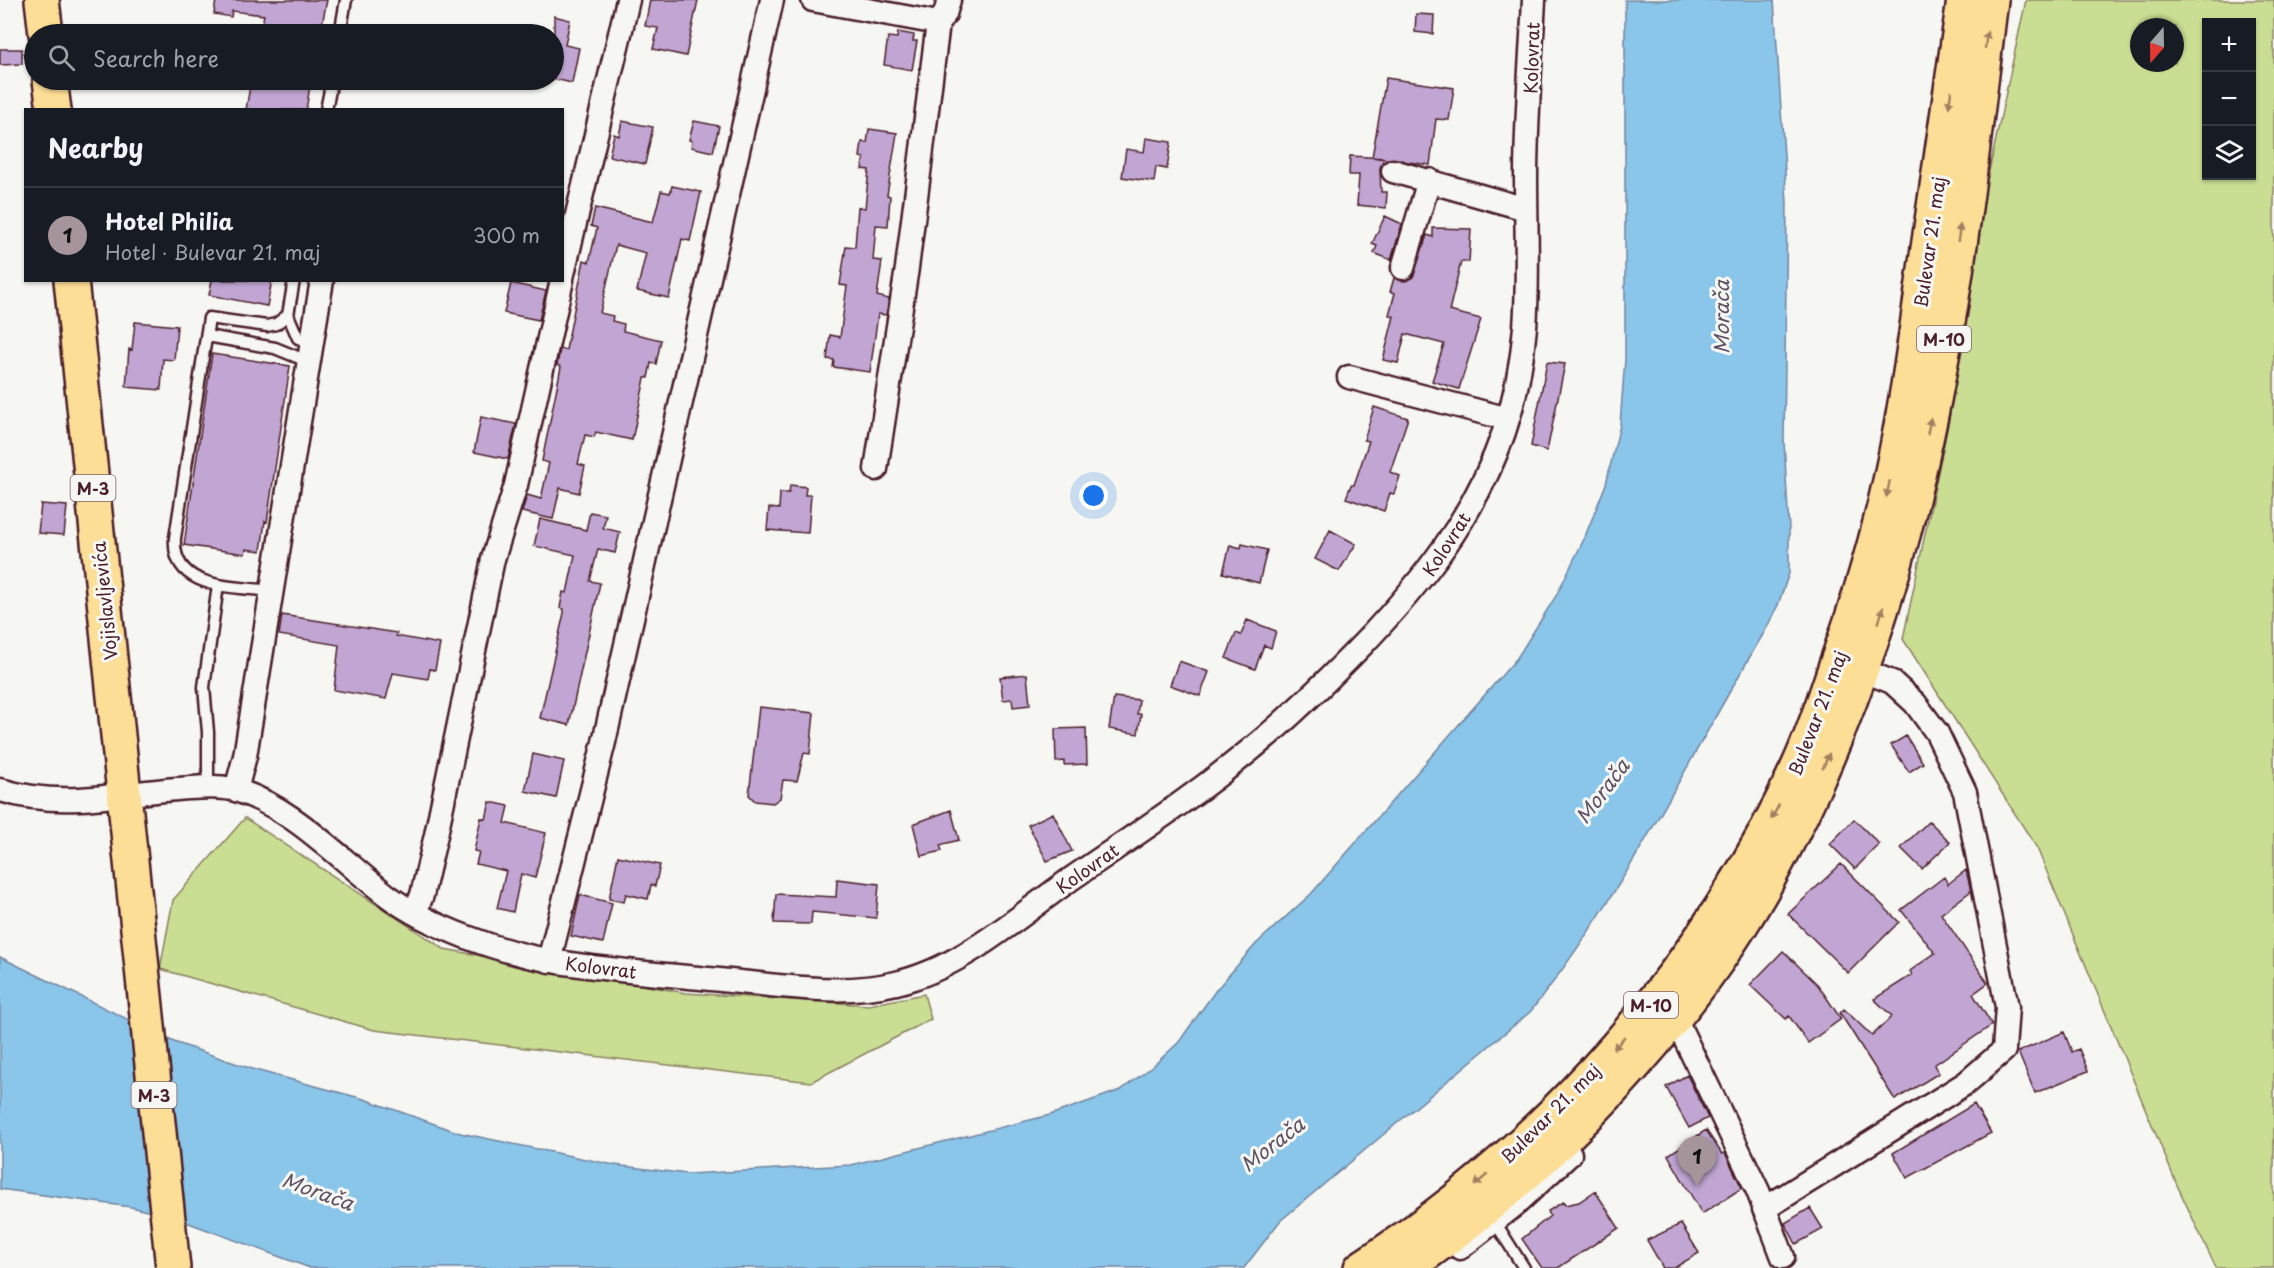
<!DOCTYPE html>
<meta charset="utf-8">
<style>
body{margin:0;font-family:"Playpen Sans",sans-serif;background:#242831;color:#f1f3f6}
.controls{position:absolute;right:18px;top:18px;display:grid;overflow:hidden;border-radius:0px;box-shadow:0 2px 4px #0004}
.controls button{width:54px;height:54px;display:grid;place-items:center;padding:0;border:0;border-bottom:2px solid #363941;background:#171b24;color:#f1f3f6;font:30px sans-serif}
.compass{position:absolute;left:2130px;top:18px;width:54px;height:54px;border-radius:50%;background:#171b24;box-shadow:0 2px 4px #0004;rotate:200deg}
.you{position:absolute;left:1094px;top:496px;width:21px;height:21px;margin:-15px;border:4px solid #fff;border-radius:50%;background:#1a73e8;box-shadow:0 0 0 9px #1a73e833}
.badge{display:grid;place-items:center;width:39px;height:39px;border-radius:50%;background:#a6949b;color:#111;font-size:20px;font-weight:700}
.pin{position:absolute;translate:-50% -50px;filter:drop-shadow(0 2px 3px #0008)}
.pin::after{content:'';position:absolute;top:32px;width:21px;height:18px;background:inherit;clip-path:polygon(0 0,100% 0,50% 100%)}
.list{margin:0;padding:0;list-style:none}
h2{display:flex;justify-content:space-between;align-items:center;height:78px;margin:0;padding:0 24px;font-size:26px}
h2 small{font-size:20px;font-weight:400;color:#9ea1a6}
.list li{display:grid;grid-template-columns:39px 1fr auto;gap:18px;align-items:center;box-sizing:border-box;height:96px;padding:0 24px;border-top:2px solid #363941}
.list b{display:block;font-size:22px;white-space:nowrap}
.list p{margin:0;font-size:20px;white-space:nowrap;color:#9ea1a6}
.list em{font-size:20px;font-style:normal;color:#9ea1a6}
.icon{flex:none;width:33px;height:33px;fill:none;stroke:currentColor;stroke-width:2;stroke-linecap:round;stroke-linejoin:round}
.map{position:relative;flex:none;width:2274px;height:1268px;overflow:hidden}
.search{position:absolute;background:#171b24;box-shadow:0 2px 4px #0004;left:24px;top:24px;width:540px;height:66px;display:flex;align-items:center;gap:15px;box-sizing:border-box;padding:0 21px;border-radius:33px;color:#9ea1a6;font-size:22px}
.panel{position:absolute;background:#171b24;box-shadow:0 2px 4px #0004;left:24px;top:108px;width:540px;height:174px;border-radius:0px}
.map>svg:first-child{display:block}
.green{fill:#c9de93;stroke:#8a7e5f;stroke-width:1.5;fill-rule:evenodd}
.water{fill:#8ac6ea;stroke:#70839e;stroke-width:1.5}
.building{fill:#c1a6d3;stroke:#4a1f2b;stroke-width:1.5}
.lines{fill:none;stroke-linecap:round;stroke-linejoin:round}
.lane-casing{stroke:#4a1f2b;stroke-width:15}
.street-casing{stroke:#4a1f2b;stroke-width:27}
.primary-casing{stroke:#4a1f2b;stroke-width:38}
.lane{stroke:#f6f6f2;stroke-width:10}
.street{stroke:#f6f6f2;stroke-width:22}
.primary{stroke:#fdde96;stroke-width:33}
.oneway{fill:#a47e60}
.labels{text-anchor:middle;dominant-baseline:central;stroke-width:6;stroke-linejoin:round;paint-order:stroke}
.shield{fill:#f6f6f2;stroke:#7e6067;stroke-width:1.5}
.shield-label{font-size:16px;font-weight:bold;fill:#4a1f2b}
.street-label{font-size:18px;fill:#4a1f2b;stroke:#f6f6f2}
.water-label{font-size:20px;font-style:italic;fill:#5d5164;stroke:#f6f6f2}
</style>
<div class="map">
<svg width="2274" height="1268" viewBox="0 0 2274 1268">
<rect width="100%" height="100%" fill="#f6f6f2"/>
<filter id="ink" filterUnits="userSpaceOnUse"><feTurbulence type="fractalNoise" baseFrequency=".0167" numOctaves="2"/><feDisplacementMap in="SourceGraphic" scale="12" xChannelSelector="R" yChannelSelector="G"/><feConvolveMatrix kernelMatrix="1 2 1 2 8 2 1 2 1" color-interpolation-filters="sRGB"/></filter>
<g filter="url(#ink)">
<path class="green" d="M2026,0H2274V1268H2216L2177,1185L2037,848L1903,639L1949,420L1978,222ZM2206,22H2252V176H2206ZM2139,27H2175V63H2139Z
M245,818L444,949L686,993L869,1005L924,994L931,1019L811,1082L374,1030L160,969L173,900Z"/>
<path class="water" d="M1625,0H1774L1787,203L1784,441L1789,530V573L1778,605L1765,631C1689,758 1623,896 1530,1012L1280,1221L1244,1268H310L178,1219L131,1207L0,1189V957L174,1042L255,1070L364,1099L460,1133L614,1165L688,1174L851,1165L1050,1115L1121,1090L1153,1066L1178,1043L1216,990L1256,944L1311,894L1517,658L1556,596L1584,539L1606,484L1620,425L1625,359Z"/>
<path class="building" d="M216,0H327L320,34H260L264,15L232,11L231,17L214,14Z
M650,0H698L686,56L653,49L658,28L645,26Z
M1416,14L1434,15L1433,34L1415,32Z
M554,16L570,20L565,45L579,48L572,83L554,79Z
M898,32L914,35L913,41H917L912,70L884,65L888,37L897,38Z
M0,49H22V64L0,65Z
M1386,78L1454,88L1449,120L1436,119L1430,165L1372,157Z
M251,80H311L306,110H246Z
M622,121L653,127L645,164L609,156L614,134L619,136Z
M694,121L719,126L713,152L691,147L692,141L689,140Z
M869,129L897,133L887,195L890,196L888,226L876,225L873,260L882,261L877,296L889,299L886,315L878,314L870,372L833,367L834,360L827,359L830,335L840,337L847,286L840,285L846,246L855,247L858,207L865,208L869,170L862,169L864,158L860,157L862,142L867,143Z
M1146,138L1171,142L1167,169L1156,167L1154,182L1122,177L1126,149L1144,152Z
M1350,156L1384,158L1380,168L1381,192H1387L1386,208L1357,205L1359,175H1349Z
M672,186L701,192L690,241L682,239L669,298L637,291L646,253L616,245L600,313L613,316L612,321L624,324L623,331L661,340L656,364L651,363L648,378H645L632,440L596,432L594,437L585,435L578,464L585,466L579,493L560,488L553,519L522,512L527,495L541,499L549,463L542,461L561,367L557,365L560,349L566,350L584,260L589,262L597,228L591,226L595,208L653,222L661,191L670,193Z
M1385,216L1402,224L1391,260L1374,253L1377,246L1372,244Z
M1433,228L1471,229L1469,262H1461L1449,311L1481,319L1459,389L1432,381L1444,344L1405,334L1398,363L1383,360L1394,316L1389,315L1395,293L1390,292L1394,278L1406,281L1413,277L1427,235L1433,237Z
M212,280H272L267,306L209,295Z
M511,283L546,291L539,320L504,313Z
M135,322L177,326L174,360L163,359L161,390L126,387L129,349L132,350Z
M212,354L290,366L267,522L265,521L261,551L246,549L245,554L184,545Z
M1547,362L1565,364L1547,451L1531,446Z
M1374,407L1408,418L1390,472L1400,476L1394,494L1390,493L1384,511L1346,498L1351,485H1354L1369,441L1364,440Z
M481,417L516,424L508,459L474,452Z
M790,485L806,487L805,495H811L808,533L767,530L769,508L779,509L780,493H789Z
M41,504L67,506L64,535L38,533Z
M590,512L606,515L603,528L620,532L615,553L598,549L590,581L600,583L569,725L540,718L564,613V609L560,608L563,592L567,593L575,555L534,546L540,519L586,530Z
M1330,530L1356,544L1339,571L1315,559Z
M1242,544L1267,550L1259,583L1223,573L1230,545L1241,548Z
M282,615L397,633L396,636L440,644L435,670L430,669L428,679L393,673L386,699L334,690L339,645L279,635Z
M1247,620L1276,631L1271,648L1264,645L1255,669L1226,658L1236,633L1241,635Z
M1179,661L1209,672L1200,696L1170,685Z
M1027,674L1030,705L1013,707L1012,699L1003,700L1000,677Z
M1114,697L1139,700L1137,714H1141L1138,734L1109,729Z
M759,707L814,713L810,754L804,753L797,781L783,780L780,798L773,803L755,801L749,795Z
M1086,728L1087,764L1064,765V761L1056,762L1055,729Z
M1906,736L1923,763L1909,772L1891,745Z
M533,754L564,761L556,798L525,791Z
M490,802L509,806L505,823L546,833L535,878L521,874L513,912L497,908L506,871L476,864L479,852L474,851L481,818L486,819Z
M951,810L959,840L940,845L942,851L921,856L913,824Z
M1053,813L1072,851L1047,861L1028,825Z
M1854,819L1879,844L1855,869L1830,844Z
M1929,821L1950,842L1922,869L1901,848Z
M618,856L660,865L655,886L651,885L648,899L626,894L624,902L609,899Z
M1841,864L1899,922L1848,973L1788,914Z
M1966,870L1971,891L1941,914L1988,983L1973,994L1992,1025L1934,1065L1939,1073L1895,1100L1840,1013L1844,1009L1872,1036L1892,1016L1874,999L1912,975L1910,971L1935,953L1901,910L1944,877L1948,884Z
M837,879L879,884L876,918L812,912L811,924L774,923L776,894L836,897Z
M580,895L612,903L603,943L571,936Z
M1783,951L1818,985L1841,1019L1808,1043L1789,1016L1786,1019L1750,985Z
M2064,1032L2072,1052L2079,1049L2088,1071L2035,1093L2018,1052Z
M1687,1075L1708,1118L1689,1128L1666,1087Z
M1974,1104L1991,1133L1907,1178L1893,1153Z
M1706,1130L1722,1154L1725,1153L1742,1188L1702,1214L1668,1155Z
M1595,1191L1619,1228L1558,1268H1542L1522,1239L1550,1216L1548,1211L1563,1202L1565,1205L1579,1202Z
M1810,1208L1823,1229L1796,1244L1785,1223Z
M1681,1224L1699,1253L1674,1268H1663L1647,1240Z"/>
<g class="lines">
<defs>
<path id="lane" d="M340,34L346,0
M326,110L332,80
M288,315L298,338L310,343
M207,336L275,348L307,361
M270,591C233,586 171,590 175,538L209,318L267,326L276,324L288,315L294,280
M208,787V732L204,687L218,585
M1495,1222L1524,1268"/>
<path id="street" d="M813,0L938,23L945,14L949,0
M1393,171L1526,209
M1403,268L1429,180
M562,278L628,0
M1349,377L1508,419
M876,469L907,268L938,23
M0,790C65,809 112,794 177,789C195,788 214,785 232,789C293,806 339,859 388,896C431,928 500,952 552,961C611,971 671,975 730,981C785,986 842,996 896,983C961,968 1015,919 1068,881C1129,839 1192,798 1249,751C1290,718 1327,681 1363,644C1423,581 1475,516 1504,432C1534,342 1526,271 1526,178C1526,119 1531,59 1534,0
M236,790L245,756L322,280
M415,913L422,895L436,835L493,559L516,485L562,280
M549,961L604,742L772,0
M1674,1016L1758,1191L1783,1257
M1764,1209L1966,1083L2004,1050L2007,1007L1965,792L1937,733L1915,703L1892,682L1849,665
M1460,1248L1516,1204L1570,1154"/>
<path id="primary" d="M42,0L46,34
M50,80L54,110
M71,280L173,1268
M1361,1268C1549,1146 1706,969 1799,765C1814,732 1825,697 1837,662C1855,611 1871,560 1884,507C1903,429 1914,349 1925,269C1938,179 1951,90 1964,0
M1406,1268C1549,1169 1691,1023 1773,870C1846,735 1894,589 1926,439C1957,295 1973,146 1991,0"/>
</defs>
<use href="#lane" class="lane-casing"/>
<use href="#street" class="street-casing"/>
<use href="#primary" class="primary-casing"/>
<use href="#lane" class="lane"/>
<use href="#street" class="street"/>
<use href="#primary" class="primary"/>
</g>
<defs><path id="oneway-solid" d="M-6-.8H1V-3.2L6.5 0L1 3.2V.8H-6Z" transform="scale(1.5)"/></defs>
<g class="oneway">
<use href="#oneway-solid" transform="translate(1986 40) rotate(-83)"/>
<use href="#oneway-solid" transform="translate(1950 99) rotate(98)"/>
<use href="#oneway-solid" transform="translate(1959 233) rotate(-82)"/>
<use href="#oneway-solid" transform="translate(1929 426) rotate(-79)"/>
<use href="#oneway-solid" transform="translate(1888 489) rotate(102)"/>
<use href="#oneway-solid" transform="translate(1881 615) rotate(-73)"/>
<use href="#oneway-solid" transform="translate(1826 761) rotate(-67)"/>
<use href="#oneway-solid" transform="translate(1775 812) rotate(119)"/>
<use href="#oneway-solid" transform="translate(1619 1043) rotate(130)"/>
<use href="#oneway-solid" transform="translate(1481 1180) rotate(139)"/>
</g>
</g>
<g class="labels">
<g class="shield">
<rect x="1917" y="326" width="54" height="26" rx="4.5"/>
<rect x="70.5" y="475" width="45" height="26" rx="4.5"/>
<rect x="1624" y="992" width="54" height="26" rx="4.5"/>
<rect x="131.5" y="1082" width="45" height="26" rx="4.5"/>
</g>
<g class="shield-label">
<text x="1944" y="339">M-10</text>
<text x="93" y="488">M-3</text>
<text x="1651" y="1005">M-10</text>
<text x="154" y="1095">M-3</text>
</g>
<g class="street-label">
<text transform="translate(1531 58) rotate(-88)">Kolovrat</text>
<text transform="translate(1929 242) rotate(-82)">Bulevar 21. maj</text>
<text transform="translate(1446 544) rotate(-57)">Kolovrat</text>
<text transform="translate(104 601) rotate(-96)">Vojislavljevića</text>
<text transform="translate(1817 713) rotate(-69)">Bulevar 21. maj</text>
<text transform="translate(1087 868) rotate(-35)">Kolovrat</text>
<text transform="translate(601 967) rotate(7)">Kolovrat</text>
<text transform="translate(1550 1113) rotate(-45)">Bulevar 21. maj</text>
</g>
<g class="water-label">
<text transform="translate(1721 317) rotate(-90)">Morača</text>
<text transform="translate(1602 791) rotate(-53)">Morača</text>
<text transform="translate(1272 1144) rotate(-38)">Morača</text>
<text transform="translate(318 1191) rotate(20)">Morača</text>
</g>
</g>
</svg>
<div class="controls">
<button>+</button>
<button>−</button>
<button><svg class="icon" aria-label="layers" viewBox="0 0 24 24"><path d="M12 4l9 5-9 5-9-5zM3 14l9 5 9-5"/></svg></button>
</div>
<svg class="compass" viewBox="-18 -18 36 36"><path d="M0-13l5 13h-10z" fill="#e53935"/><path d="M0 13l5-13h-10z" fill="#9ea1a6"/></svg>
<div class="you"></div>
<div class="pin badge" style="left:1697px;top:1186px">1</div>
<div class="search"><svg class="icon" aria-label="search" viewBox="0 0 24 24"><circle cx="10" cy="10" r="6"/><path d="M15 15l6 6"/></svg>Search here</div>
<section class="panel">
<h2>Nearby<small></small></h2>
<ul class="list">
<li><span class="badge">1</span><div><b>Hotel Philia</b><p>Hotel · Bulevar 21. maj</p></div><em>300 m</em></li>
</ul>
</section>
</div>
